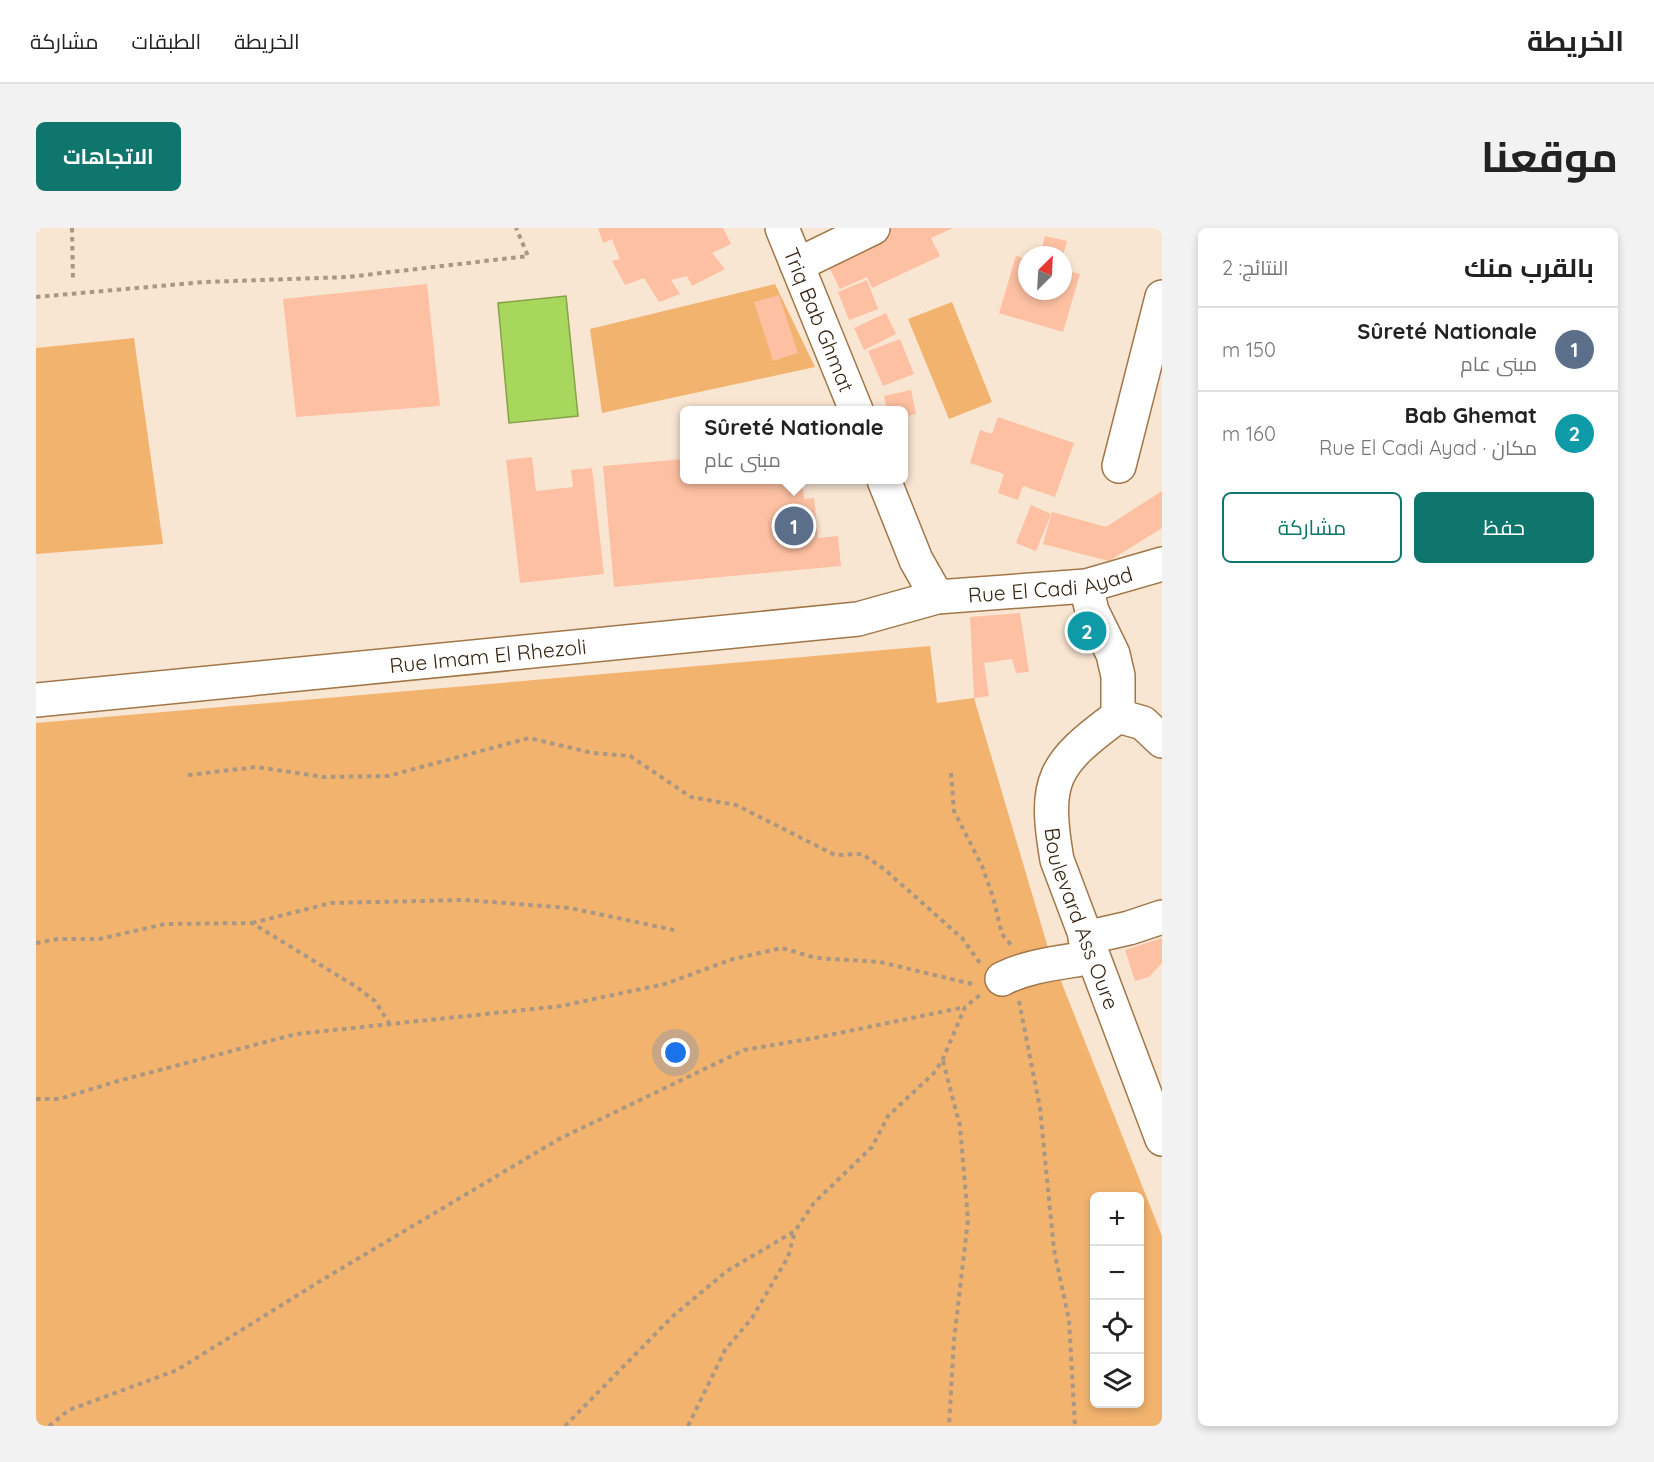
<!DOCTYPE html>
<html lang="ar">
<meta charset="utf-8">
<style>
body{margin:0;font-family:Quicksand,Cairo,sans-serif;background:#f2f2f2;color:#222;direction:rtl}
.controls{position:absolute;right:18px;bottom:18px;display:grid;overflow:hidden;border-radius:9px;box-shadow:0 3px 9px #0003}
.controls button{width:54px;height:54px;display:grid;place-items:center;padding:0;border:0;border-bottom:2px solid #e0e0e0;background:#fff;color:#222;font:30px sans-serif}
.compass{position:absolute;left:982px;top:18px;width:54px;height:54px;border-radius:50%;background:#fff;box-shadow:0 3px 9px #0003;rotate:24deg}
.you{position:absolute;left:640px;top:825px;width:21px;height:21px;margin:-15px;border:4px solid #fff;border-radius:50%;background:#1a73e8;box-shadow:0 0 0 9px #1a73e833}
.badge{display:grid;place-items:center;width:39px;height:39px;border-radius:50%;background:#0f766e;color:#fff;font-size:20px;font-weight:700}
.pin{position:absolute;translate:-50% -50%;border:3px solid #fff;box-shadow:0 2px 6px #0006}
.popup{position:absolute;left:644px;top:178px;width:228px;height:78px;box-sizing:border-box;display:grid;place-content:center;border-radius:9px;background:#fff;filter:drop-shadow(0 2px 4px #0005);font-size:20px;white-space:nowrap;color:#767676}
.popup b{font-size:22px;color:#222}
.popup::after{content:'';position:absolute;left:50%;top:100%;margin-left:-12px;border:12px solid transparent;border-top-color:#fff}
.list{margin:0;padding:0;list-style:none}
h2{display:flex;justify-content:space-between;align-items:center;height:78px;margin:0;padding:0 24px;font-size:26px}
h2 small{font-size:20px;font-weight:400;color:#767676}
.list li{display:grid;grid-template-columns:39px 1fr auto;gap:18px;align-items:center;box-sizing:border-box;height:84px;padding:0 24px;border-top:2px solid #e0e0e0}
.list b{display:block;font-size:22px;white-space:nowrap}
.list p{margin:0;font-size:20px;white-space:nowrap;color:#767676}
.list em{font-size:20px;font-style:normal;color:#767676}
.actions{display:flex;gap:12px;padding:18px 24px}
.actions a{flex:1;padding:14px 0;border:2px solid #0f766e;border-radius:9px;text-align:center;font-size:21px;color:#0f766e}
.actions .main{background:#0f766e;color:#fff}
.icon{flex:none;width:33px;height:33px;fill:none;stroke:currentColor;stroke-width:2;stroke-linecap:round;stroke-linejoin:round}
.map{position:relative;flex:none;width:1126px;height:1198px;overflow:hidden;direction:ltr;border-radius:9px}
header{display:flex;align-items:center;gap:36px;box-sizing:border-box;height:84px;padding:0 30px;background:#fff;border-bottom:2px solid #e0e0e0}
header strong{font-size:28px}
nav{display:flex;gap:33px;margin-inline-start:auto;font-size:21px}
.intro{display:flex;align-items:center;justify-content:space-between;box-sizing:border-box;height:144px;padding:0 36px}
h1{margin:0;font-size:42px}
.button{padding:15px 27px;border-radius:9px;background:#0f766e;color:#fff;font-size:21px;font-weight:700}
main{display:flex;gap:36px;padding:0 36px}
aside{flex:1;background:#fff;border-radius:9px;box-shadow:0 3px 9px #0003}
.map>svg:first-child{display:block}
.green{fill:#f2b36f;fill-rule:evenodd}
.water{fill:#a8d75d;stroke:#86a246;stroke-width:1.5}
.building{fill:#fdc0a2}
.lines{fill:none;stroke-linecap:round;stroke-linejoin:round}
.minor-casing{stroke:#a17749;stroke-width:36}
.path{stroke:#a99784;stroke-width:4;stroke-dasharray:4.5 4.5;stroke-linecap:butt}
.minor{stroke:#fff;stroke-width:33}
.labels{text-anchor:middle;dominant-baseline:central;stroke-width:5;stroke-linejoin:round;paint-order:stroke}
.street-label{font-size:21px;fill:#362512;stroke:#fef4eb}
</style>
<header>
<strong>الخريطة</strong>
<nav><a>الخريطة</a><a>الطبقات</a><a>مشاركة</a></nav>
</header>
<div class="intro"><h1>موقعنا</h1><a class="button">الاتجاهات</a></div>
<main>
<aside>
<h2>بالقرب منك<small>النتائج: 2</small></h2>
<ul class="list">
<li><span class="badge" style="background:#5c6f8a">1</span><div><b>Sûreté Nationale</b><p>مبنى عام</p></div><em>150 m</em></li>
<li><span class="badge" style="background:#0f9aa8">2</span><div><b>Bab Ghemat</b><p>مكان · Rue El Cadi Ayad</p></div><em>160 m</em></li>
</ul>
<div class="actions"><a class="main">حفظ</a><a>مشاركة</a></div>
</aside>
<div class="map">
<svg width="1126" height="1198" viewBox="0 0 1126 1198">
<rect width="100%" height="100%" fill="#f8e5d2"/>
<path class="green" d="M739,56L779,139L566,185L554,101Z
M916,74L956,174L913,191L872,91Z
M98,110L127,316L0,326V120Z
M894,418L901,475L938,470L1013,723L1126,1008V1198H0V495ZM1058,968H1104V1176H1058Z"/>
<path class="water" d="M530,68L542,188L473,195L462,75Z"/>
<path class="building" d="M562,0H687L695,16L676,25L689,41L656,58L651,48L635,52L644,66L623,74L608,50L589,57L576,33L584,31L576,11L567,15Z
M856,0H917L895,10L904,28L836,60L831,49L804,61L789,31Z
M1009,8L1031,13L1027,27L1005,23Z
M980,28L991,31V63H1027V42L1044,46L1027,104L963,85Z
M831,52L842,81L813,92L802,64Z
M391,56L404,178L260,189L247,71Z
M743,67L762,125L737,133L718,74Z
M850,85L860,106L828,122L818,100Z
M864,111L878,146L847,158L832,123Z
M875,162L880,186L867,189V182H851L848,168Z
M962,189L1038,215L1019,269L987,258L982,272L962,265L968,246L934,235L944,202L956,206Z
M496,229L500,263L537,259L535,242L556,240L568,346L484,355L470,232Z
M648,231V252H766L768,271L778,270L782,310L802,308L805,338L578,359L567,238Z
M1126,263V300L1073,333L1007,316L1016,284L1070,299Z
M995,277L1015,286L1000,323L980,315Z
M984,385L993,444L980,445L976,431L948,435L953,468L938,470L934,389Z
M1126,710V735L1113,749L1099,753L1089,722Z"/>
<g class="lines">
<defs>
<g id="minor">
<path id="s1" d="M746,0L820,182"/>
<path d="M761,37L837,0"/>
<path d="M1083,238L1126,69"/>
<path d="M848,252L880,332L901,369"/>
<path d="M1050,358L1056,383L1077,426L1082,448V488"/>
<path id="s2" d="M0,472L822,391L901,369L1050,358L1126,336"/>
<path id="s3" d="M1082,488C1017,536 1007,551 1021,632L1126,911"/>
<path d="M1082,488L1107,495L1126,513"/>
<path d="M1049,710L1093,700L1126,689"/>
<path d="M966,751C993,737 1026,735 1056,729"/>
</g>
</defs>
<use href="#minor" class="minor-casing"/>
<path class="path" d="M36,0L37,54
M0,69L168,54L312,49L492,28L480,0
M915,545L918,583L946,638L957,669L966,706L975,717
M152,547L220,539L288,549L352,548L493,510L557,525L594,528L655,569L700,577L799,627L826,626L848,641L926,710L944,735
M216,695L295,675L429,672L534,680L638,702
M0,715L22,711H63L129,696L216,695L319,758L339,773L353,795
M983,773L1004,880L1018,1022L1033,1092L1039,1198
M907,833L924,898L932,992L918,1112L913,1198
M0,871H23L82,853L260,806L525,778L629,756L697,731L746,720L780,730L844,734L940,757
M13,1198L33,1182L141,1142L286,1052L523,911L708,822L784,809L929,779
M529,1198L637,1088L691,1043L759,1003L778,975L836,919L852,888L898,845L906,833L929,779L944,767
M652,1198L689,1122L716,1090L752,1029L759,1003"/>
<use href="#minor" class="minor"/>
</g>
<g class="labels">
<g class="street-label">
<text stroke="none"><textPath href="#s1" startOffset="99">Triq Bab Ghmat</textPath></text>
<text stroke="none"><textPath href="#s2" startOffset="1022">Rue El Cadi Ayad</textPath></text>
<text stroke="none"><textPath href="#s2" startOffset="454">Rue Imam El Rhezoli</textPath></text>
<text stroke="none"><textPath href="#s3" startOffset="234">Boulevard Ass Oure</textPath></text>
</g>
</g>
</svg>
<div class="controls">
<button>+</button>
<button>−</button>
<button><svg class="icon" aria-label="locate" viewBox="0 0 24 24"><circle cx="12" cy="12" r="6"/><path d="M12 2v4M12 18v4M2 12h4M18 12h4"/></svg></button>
<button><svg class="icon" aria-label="layers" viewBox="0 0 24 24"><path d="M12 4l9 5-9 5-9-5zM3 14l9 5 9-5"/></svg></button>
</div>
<svg class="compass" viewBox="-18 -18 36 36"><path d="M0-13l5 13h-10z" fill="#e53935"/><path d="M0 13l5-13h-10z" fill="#767676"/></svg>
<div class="you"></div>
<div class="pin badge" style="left:758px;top:298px;background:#5c6f8a">1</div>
<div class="popup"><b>Sûreté Nationale</b>مبنى عام</div>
<div class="pin badge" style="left:1051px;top:403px;background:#0f9aa8">2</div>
</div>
</main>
